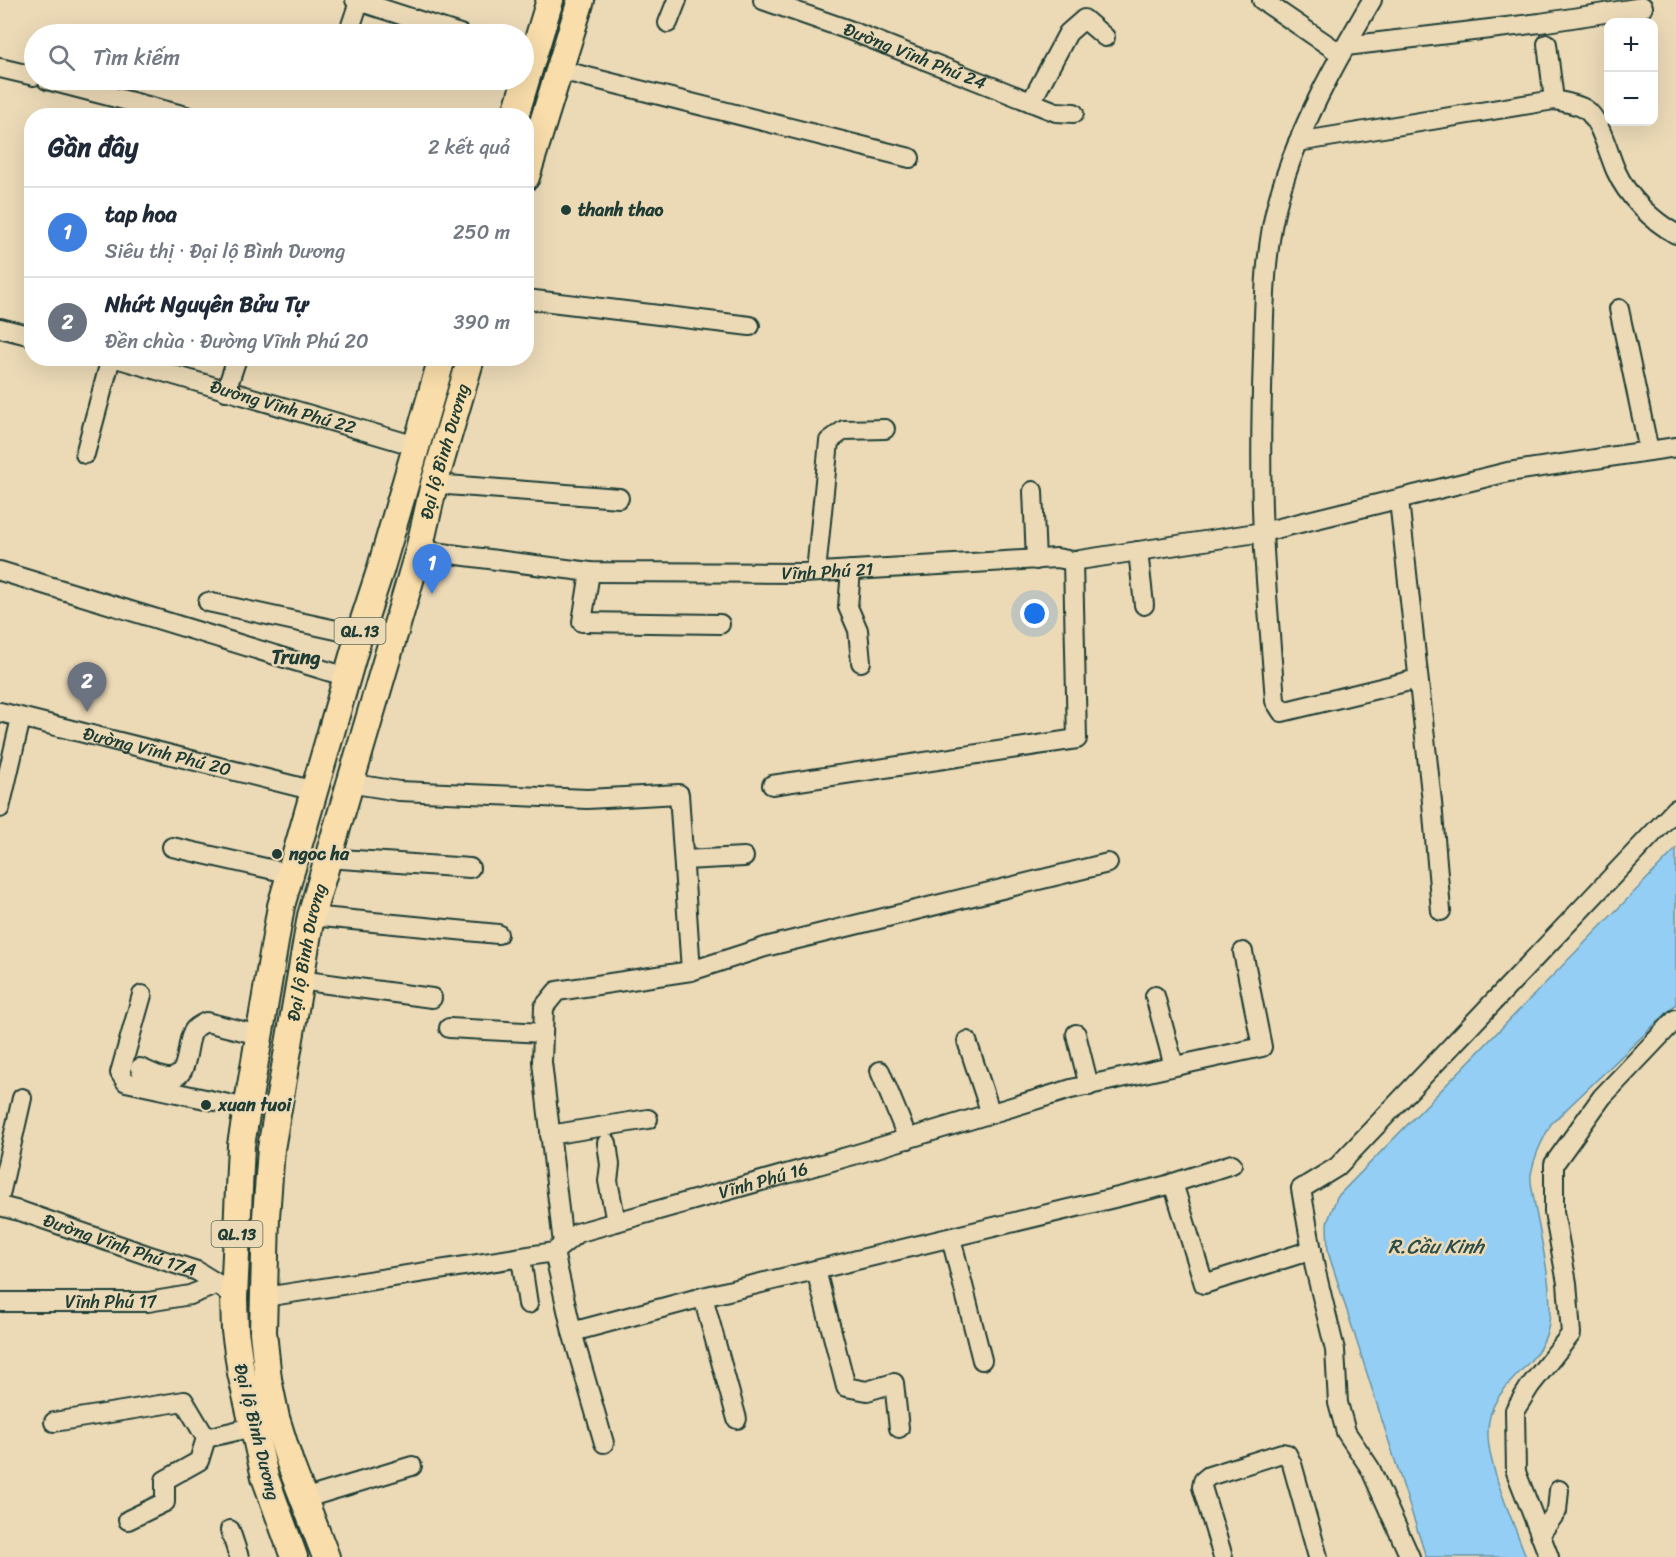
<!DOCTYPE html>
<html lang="vi">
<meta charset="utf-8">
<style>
body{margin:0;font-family:Sriracha,sans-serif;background:#f6f6f7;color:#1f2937}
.controls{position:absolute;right:18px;top:18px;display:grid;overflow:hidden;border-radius:12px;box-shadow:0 6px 24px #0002}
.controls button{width:54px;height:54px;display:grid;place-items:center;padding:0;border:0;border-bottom:2px solid #e0e1e3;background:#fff;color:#1f2937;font:30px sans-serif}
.you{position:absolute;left:1035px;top:614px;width:21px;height:21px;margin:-15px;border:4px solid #fff;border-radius:50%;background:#1a73e8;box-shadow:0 0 0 9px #1a73e833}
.badge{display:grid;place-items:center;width:39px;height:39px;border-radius:50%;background:#1a73e8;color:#fff;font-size:20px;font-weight:700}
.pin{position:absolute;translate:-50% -50px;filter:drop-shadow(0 2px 3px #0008)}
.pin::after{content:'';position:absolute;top:32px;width:21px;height:18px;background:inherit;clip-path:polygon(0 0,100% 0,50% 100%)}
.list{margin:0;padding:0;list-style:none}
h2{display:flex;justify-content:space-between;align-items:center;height:78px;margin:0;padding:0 24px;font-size:26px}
h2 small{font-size:20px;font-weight:400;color:#747a83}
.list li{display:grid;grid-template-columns:39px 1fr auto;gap:18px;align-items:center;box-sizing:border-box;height:90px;padding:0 24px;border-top:2px solid #e0e1e3}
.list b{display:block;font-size:22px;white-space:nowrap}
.list p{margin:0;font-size:20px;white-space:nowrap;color:#747a83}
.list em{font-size:20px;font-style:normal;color:#747a83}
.icon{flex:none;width:33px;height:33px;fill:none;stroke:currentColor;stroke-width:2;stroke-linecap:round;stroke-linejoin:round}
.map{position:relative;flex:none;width:1676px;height:1557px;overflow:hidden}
.search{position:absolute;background:#fff;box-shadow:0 6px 24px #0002;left:24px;top:24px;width:510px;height:66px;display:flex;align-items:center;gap:15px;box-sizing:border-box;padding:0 21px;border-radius:33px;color:#747a83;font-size:22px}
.panel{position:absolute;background:#fff;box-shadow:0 6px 24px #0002;left:24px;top:108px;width:510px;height:258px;border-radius:24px}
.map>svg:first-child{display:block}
.water{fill:#94cef4;stroke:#6594a7;stroke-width:1.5}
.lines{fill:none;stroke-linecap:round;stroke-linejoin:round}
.minor-casing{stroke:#1f3d34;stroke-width:22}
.highway-casing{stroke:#1f3d34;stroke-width:30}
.minor{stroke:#ecdab7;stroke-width:18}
.highway{stroke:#f9ddab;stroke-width:26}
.poi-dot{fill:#1f3d34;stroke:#ecdab7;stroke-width:2}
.labels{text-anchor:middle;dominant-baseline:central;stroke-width:5;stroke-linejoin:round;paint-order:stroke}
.shield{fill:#ecdab7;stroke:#5c6c5b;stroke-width:1.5}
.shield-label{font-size:16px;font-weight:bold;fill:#1f3d34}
.street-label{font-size:18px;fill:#1f3d34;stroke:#ecdab7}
.poi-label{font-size:18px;font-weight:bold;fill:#1f3d34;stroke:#ecdab7;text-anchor:start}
.neighbourhood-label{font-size:20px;font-weight:bold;fill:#1f3d34;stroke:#ecdab7}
.water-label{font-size:20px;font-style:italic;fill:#2b4c47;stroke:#ecdab7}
</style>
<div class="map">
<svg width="1676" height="1557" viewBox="0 0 1676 1557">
<rect width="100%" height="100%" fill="#ecdab7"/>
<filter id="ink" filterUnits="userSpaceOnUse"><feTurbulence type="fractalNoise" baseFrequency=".0167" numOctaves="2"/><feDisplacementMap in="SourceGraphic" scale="12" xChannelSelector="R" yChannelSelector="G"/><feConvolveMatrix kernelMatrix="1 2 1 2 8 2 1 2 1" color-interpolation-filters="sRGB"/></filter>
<g filter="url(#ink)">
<path class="water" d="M1676,849V1004L1551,1124C1542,1141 1534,1156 1531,1175C1530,1184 1534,1196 1535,1206C1541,1239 1555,1297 1548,1328C1538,1373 1486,1382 1488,1436C1489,1470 1514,1523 1526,1557H1426L1328,1252L1327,1223L1337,1197Z"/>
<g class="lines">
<defs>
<g id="minor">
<path d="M355,0L460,34"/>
<path id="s1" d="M763,0L849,30L1056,112L1074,113"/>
<path d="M1262,0L1341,54"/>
<path d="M1372,0C1335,63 1299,127 1279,197C1265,244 1264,306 1263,355C1261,415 1260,474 1263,533C1266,589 1271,645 1275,701L1282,712L1418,679"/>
<path d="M668,23L677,0"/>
<path d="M348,34L359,2"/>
<path d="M1547,44L1554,100"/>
<path d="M1346,46L1540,23L1643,7"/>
<path d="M0,68L34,76"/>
<path d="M560,70L910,158"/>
<path d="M47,80L186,116"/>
<path d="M1031,102L1068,33L1084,19L1105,37"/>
<path d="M1298,142L1554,100C1564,102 1577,104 1585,109C1600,118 1609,156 1616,171C1627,196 1652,221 1676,234"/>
<path d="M526,299L750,326"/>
<path d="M1619,309L1649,451"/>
<path d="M0,328L32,336"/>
<path id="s2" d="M116,358L416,446"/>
<path d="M226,391L237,358"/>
<path d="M85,454L111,358"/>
<path d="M434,484L619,498"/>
<path d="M1033,491L1036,560"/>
<path d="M1399,500L1432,802L1441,911"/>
<path id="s3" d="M419,550L590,572L803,573L1057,558L1073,561L1263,532L1508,472L1676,447"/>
<path d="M1138,551L1144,605"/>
<path d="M851,570L848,607L858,630L861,662"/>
<path d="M0,571L347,677"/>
<path d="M590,572L582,622L720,624"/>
<path d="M816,572L829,441L844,430L885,429"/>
<path d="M208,602L359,635"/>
<path id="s4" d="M0,712L315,791"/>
<path d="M348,783L399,791L587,799L679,794L691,971L765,947L1108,863"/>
<path d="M772,785L1077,739L1073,561"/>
<path d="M0,808L21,718"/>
<path d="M172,847L292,874"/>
<path d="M327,858L470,868"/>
<path d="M684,860L744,857"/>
<path d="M311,916L498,934"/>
<path d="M299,980L432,998"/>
<path d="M142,995L120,1073L126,1082L247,1108"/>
<path d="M1155,996L1174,1066"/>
<path d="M449,1028L543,1033"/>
<path d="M1076,1034L1089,1086"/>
<path d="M967,1041L991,1114"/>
<path d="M140,1068C148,1071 158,1077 167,1078C192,1080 184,1043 194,1030C197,1026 202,1024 206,1022L259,1035"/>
<path d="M880,1071L908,1139"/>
<path d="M550,1135L648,1119"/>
<path d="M607,1143L610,1165L608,1181L616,1222"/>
<path d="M1173,1183L1204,1284L1312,1250"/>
<path d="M0,1195L22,1098"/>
<path id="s5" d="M0,1206L23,1212L147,1255L197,1271L218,1284L234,1298"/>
<path d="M951,1238L982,1360"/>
<path d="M563,1244L542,1062L544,1007L557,991L691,971"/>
<path d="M554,1252L572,1332L703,1297L1164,1186L1232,1164"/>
<path d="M521,1258L528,1304"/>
<path d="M816,1270L846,1387L867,1391L894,1383L899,1428"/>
<path id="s6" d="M265,1297L554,1252L577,1233L857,1154L1071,1089L1262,1047L1243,952"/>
<path d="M703,1297L737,1419"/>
<path id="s7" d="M0,1302H148L190,1295L218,1284"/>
<path d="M572,1332L604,1443"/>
<path d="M54,1422L184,1401L206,1438L253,1427"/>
<path d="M303,1499L412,1466"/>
<path d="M128,1520L165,1502V1480L199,1461L206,1438"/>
<path d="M230,1530L239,1557"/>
<path d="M1540,1535L1557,1511L1559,1490"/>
<path d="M1223,1557L1202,1487L1203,1481L1209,1476L1282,1453L1287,1454L1292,1464L1318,1557"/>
<path d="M1410,1557L1370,1468L1346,1432L1338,1403L1335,1350L1315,1268L1301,1189L1337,1167L1676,809"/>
<path d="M1549,1557L1516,1472L1515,1410L1530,1386L1571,1334L1567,1283L1554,1212V1164L1602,1097L1676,1019"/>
</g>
<g id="highway">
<path d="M515,116L550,0"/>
<path d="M526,177L581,0"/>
<path d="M294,1557L265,1477L241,1373L235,1331L234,1298L241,1145L281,906L359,635L380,571L442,358"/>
<path id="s8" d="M326,1557L290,1463L276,1418L268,1379L263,1332L266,1217L271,1149L311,916L419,550L434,484L471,358"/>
</g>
</defs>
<use href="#minor" class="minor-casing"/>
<use href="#highway" class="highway-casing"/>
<use href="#minor" class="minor"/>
<use href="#highway" class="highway"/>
</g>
</g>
<g class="poi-dot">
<circle cx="566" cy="210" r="6"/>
<circle cx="277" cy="854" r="6"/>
<circle cx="206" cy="1105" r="6"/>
</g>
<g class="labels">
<g class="shield">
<rect x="334.5" y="618" width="51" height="26" rx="4.5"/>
<rect x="211.5" y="1221" width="51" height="26" rx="4.5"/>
</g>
<g class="shield-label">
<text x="360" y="631">QL.13</text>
<text x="237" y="1234">QL.13</text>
</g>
<g class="street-label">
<text stroke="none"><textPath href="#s1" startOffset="162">Đường Vĩnh Phú 24</textPath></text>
<text stroke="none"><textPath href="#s2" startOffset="174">Đường Vĩnh Phú 22</textPath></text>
<text stroke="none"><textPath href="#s8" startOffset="1138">Đại lộ Bình Dương</textPath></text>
<text stroke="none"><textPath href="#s3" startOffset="410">Vĩnh Phú 21</textPath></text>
<text stroke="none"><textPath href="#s4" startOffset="162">Đường Vĩnh Phú 20</textPath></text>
<text stroke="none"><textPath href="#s8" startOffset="618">Đại lộ Bình Dương</textPath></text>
<text stroke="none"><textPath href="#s6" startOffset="516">Vĩnh Phú 16</textPath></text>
<text stroke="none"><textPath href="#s5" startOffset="126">Đường Vĩnh Phú 17A</textPath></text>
<text stroke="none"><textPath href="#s7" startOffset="111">Vĩnh Phú 17</textPath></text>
<text transform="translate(257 1432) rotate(76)">Đại lộ Bình Dương</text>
</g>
<g class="poi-label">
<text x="578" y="210">thanh thao</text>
<text x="289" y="854">ngoc ha</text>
<text x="218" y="1105">xuan tuoi</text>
</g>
<g class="neighbourhood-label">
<text x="296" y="657">Trung</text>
</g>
<g class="water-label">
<text x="1436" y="1246">R.Cầu Kinh</text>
</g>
</g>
</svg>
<div class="controls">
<button>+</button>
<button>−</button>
</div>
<div class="you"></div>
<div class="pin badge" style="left:432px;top:594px;background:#3f7fe0">1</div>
<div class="pin badge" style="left:87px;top:712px;background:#6b7280">2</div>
<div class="search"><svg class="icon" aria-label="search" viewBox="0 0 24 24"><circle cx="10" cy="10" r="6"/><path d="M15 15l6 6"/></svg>Tìm kiếm</div>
<section class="panel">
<h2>Gần đây<small>2 kết quả</small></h2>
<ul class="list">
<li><span class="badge" style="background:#3f7fe0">1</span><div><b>tap hoa</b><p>Siêu thị · Đại lộ Bình Dương</p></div><em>250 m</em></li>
<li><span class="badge" style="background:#6b7280">2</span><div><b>Nhứt Nguyên Bửu Tự</b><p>Đền chùa · Đường Vĩnh Phú 20</p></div><em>390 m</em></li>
</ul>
</section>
</div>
